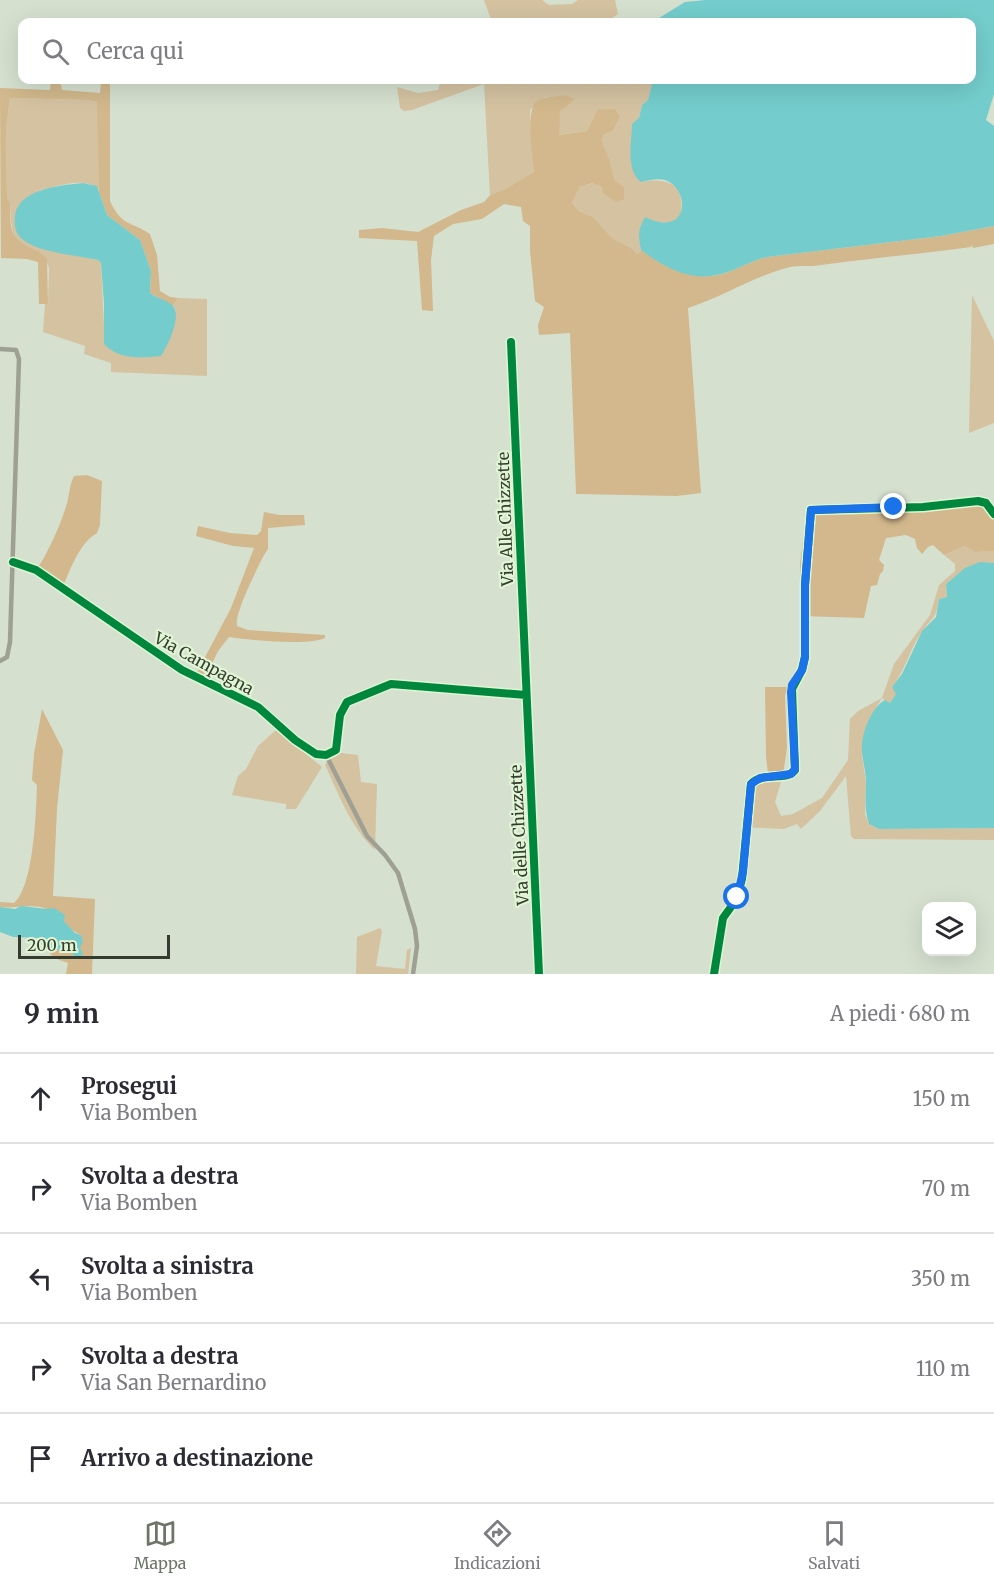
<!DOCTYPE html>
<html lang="it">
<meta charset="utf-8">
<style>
body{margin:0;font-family:Merriweather,serif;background:#f7f7f7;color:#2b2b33}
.controls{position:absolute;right:18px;bottom:18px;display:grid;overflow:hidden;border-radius:12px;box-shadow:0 6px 24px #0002}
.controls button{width:54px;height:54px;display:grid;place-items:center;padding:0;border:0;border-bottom:2px solid #e1e1e2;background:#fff;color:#2b2b33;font:30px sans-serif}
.scale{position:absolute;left:18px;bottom:15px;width:152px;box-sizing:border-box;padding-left:6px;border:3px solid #343c2f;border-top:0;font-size:16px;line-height:21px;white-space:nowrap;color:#343c2f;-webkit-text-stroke:4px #e0f5d4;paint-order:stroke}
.stop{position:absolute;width:18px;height:18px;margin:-14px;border:4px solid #1a73e8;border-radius:50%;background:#fff}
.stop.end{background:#1a73e8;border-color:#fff;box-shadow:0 2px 6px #0008}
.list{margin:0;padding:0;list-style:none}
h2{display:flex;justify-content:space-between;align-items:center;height:78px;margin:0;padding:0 24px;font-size:26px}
h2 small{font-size:20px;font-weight:400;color:#7c7c81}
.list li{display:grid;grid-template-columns:39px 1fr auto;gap:18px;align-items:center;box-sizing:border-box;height:90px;padding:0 24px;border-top:2px solid #e1e1e2}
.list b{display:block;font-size:22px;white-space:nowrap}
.list p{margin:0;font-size:20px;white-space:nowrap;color:#7c7c81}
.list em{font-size:20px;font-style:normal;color:#7c7c81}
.icon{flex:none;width:33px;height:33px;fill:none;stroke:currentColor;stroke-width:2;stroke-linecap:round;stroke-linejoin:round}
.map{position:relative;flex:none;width:994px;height:974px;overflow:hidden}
.search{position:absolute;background:#fff;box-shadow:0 6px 24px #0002;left:18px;right:18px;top:18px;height:66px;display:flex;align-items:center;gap:15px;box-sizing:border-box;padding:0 21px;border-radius:12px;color:#7c7c81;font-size:22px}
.sheet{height:528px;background:#fff}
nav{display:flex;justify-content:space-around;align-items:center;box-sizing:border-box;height:84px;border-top:2px solid #e1e1e2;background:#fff;font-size:16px;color:#7c7c81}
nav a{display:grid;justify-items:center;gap:3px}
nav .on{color:#6c7567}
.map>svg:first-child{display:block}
.green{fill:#d4c2a1}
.forest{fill:#d2b88c}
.water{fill:#74cdcc}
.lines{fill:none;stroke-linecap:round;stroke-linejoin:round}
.minor{stroke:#9ea093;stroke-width:4.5}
.cycleway-casing{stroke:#e0f5d4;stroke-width:11}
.cycleway{stroke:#00873e;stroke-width:8}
.route{stroke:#1a73e8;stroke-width:8}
.labels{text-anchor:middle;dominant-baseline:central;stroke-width:4.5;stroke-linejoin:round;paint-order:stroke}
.street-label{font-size:16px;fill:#343c2f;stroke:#e0f5d4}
</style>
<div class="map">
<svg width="994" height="974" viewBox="0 0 994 974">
<rect width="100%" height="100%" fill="#d5e0cf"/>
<path class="green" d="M484,0H542L549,5L572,4L578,0H615L618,14L606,22H492Z
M441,80H653L648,100L642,105L639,118L641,182C657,179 679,179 681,200C682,206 682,214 679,219C674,227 663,221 656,223C651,224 643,234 639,238L641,250L638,254L631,248L612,238L593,217L579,211L572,203L580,187L592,183L602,187L615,181L610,161L602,141L604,134L597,110L587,131L558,135L559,111L570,104L565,95L559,97H545L530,110L534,172L505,189L490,195L484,84L412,110L404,111L400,108L397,87L418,93L438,90Z
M10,98L88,100L98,102L99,189C84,176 55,187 38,191L32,245L98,260L101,263L104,326L176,311L173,306L178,298L207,299V376L111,372V363L84,354L85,346L43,332L45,304H48L49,268L44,255C10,238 12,239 10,202L7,198L6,129Z
M972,295L994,341V423L969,433Z
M965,546L975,552L994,551V563C971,561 963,570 946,584L947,597L939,599C935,622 933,615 922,632C909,649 906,670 892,687L897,693L890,704L882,698L870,718L862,756L866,783L865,814L869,824L879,829L994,828V840L854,839L851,836L846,776L820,811L801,829L797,824L784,829L742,827L745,787C751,775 771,776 783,775L775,802L781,816L793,814L822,798L848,760L850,719L858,711L882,698L894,664L930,615L939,585L955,571V564L944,555Z
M276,730L322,767L296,809H286V804L232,795L238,776L246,769L258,746Z
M333,752L358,755L361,782L377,784L375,850C350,826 340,797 325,765Z
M380,928L382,931L376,966L405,969L407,950L411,948L408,974H356L357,937Z"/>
<path class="forest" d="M51,80H60L62,90L100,93L101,80H110V201C122,227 131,221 150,234L157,255L160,291L170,297L178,298L173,306L150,293L151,271L140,240L107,215L99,192L97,102L88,100L10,98L6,129L7,198L10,202C11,226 7,236 31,248C37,251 43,253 47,259L48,304H39L38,262L27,259L1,258L0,88L50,90Z
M565,95L574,99L570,104L560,111L559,135L587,131L597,110L615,109L620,117L612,131L604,134L602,141L610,161L615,181L624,187V199L616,202L603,193L602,187L592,183L580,187L572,203L579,211L593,217L612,238L631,248L638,254L641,250C668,269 695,284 728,272C742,267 754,260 767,257L941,236L994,226V244L973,248L972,245L971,247C921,254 871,258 821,265C811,267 799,265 790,267C754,276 723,297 688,308L701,493L677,496L576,494L570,333L539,335L538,325L544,307L535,301L530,251V226L523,221L521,207L504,204L482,219L453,224L434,236L431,260L433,311L422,310L417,241L359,238V230L382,228L418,232L461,210L484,202L490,195L505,189L534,172C533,157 525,110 537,101C545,95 556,98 565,95Z
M87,475L102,481L100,525L97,533C78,544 70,571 61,591L33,573C44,564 65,515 68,499C70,490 70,484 74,476Z
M979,500L994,519V551L975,552L965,546L944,555L933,545L928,547L922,554L917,548L915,539L906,535L886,538L879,560L884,565L883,571L880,574L877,585L871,586L864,618L801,616L800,564L806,516L809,509L828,507L903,506Z
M264,512L279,515H304L305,525L268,528V549L264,555C257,569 234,614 237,626L248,630L325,635V638C311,646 247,640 229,637L218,651L204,681L194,678L231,608L254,548L233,546L196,536L198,526L230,533L257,535L261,531Z
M765,687H788L785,696L787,748L783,775L768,774L766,756Z
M42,709L63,750L57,809L53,896L95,899L92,974H66L68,963L54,958L47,950H68L76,957L80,947L81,935C68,930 61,915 47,909C33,903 15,909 0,907V902L14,903C34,886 36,812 37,785L32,780L34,754Z"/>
<path class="water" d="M706,0H994V94L986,120L994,126V226L941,236L767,257C754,260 742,267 728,272C694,284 668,270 641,250C638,237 638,229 645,217C691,239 690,188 665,180C657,178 649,180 641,182C625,170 632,141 632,124L639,118L642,105L648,100L653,80H972V22H663L659,18L685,2Z
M83,183L97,186L107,215L140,240L151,271L150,293C157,298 166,300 172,305C183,314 168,346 161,356C141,358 119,360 104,344V303L101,263L98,260C76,255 39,253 22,239C16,234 14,226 15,218C16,189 61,185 83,183Z
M980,562L994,563V828L879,829L869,824C864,809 866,798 866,782C866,770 861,757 862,745C863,730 872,707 885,700L890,703L896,694L892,687L902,674L922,631L936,617L939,599L947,597L946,584L965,568Z
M21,906L47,909L54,908L65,915L64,921L75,933L81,935L83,942L80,947L83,955L76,957L68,950H47L39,942V938L13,937L0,932V907L15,909Z"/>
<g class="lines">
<path class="minor" d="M511,342L539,974
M0,349L16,350L19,359L10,642L7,657L0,661
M13,562L36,570L182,670L258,707L295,740L316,754L326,755L336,750L340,715L347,702L391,684L526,695
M326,755L367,836L385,855L398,873L415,929L417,946L413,974
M714,974L723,918L736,900L742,879L751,784C763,771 786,782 795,770L792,689L802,670L805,657V585L811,510L923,507L978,501L986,503L994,514"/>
<defs>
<path id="cycleway" d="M511,342L539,974
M13,562L36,570L182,670L258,707L295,740L316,754L326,755L336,750L340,715L347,702L391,684L526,695
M714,974L723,918L736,900L742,879L751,784C763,771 786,782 795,770L792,689L802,670L805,657V585L811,510L923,507L978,501L986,503L994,514"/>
</defs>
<use href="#cycleway" class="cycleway-casing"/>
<use href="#cycleway" class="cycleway"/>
</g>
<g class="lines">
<path class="route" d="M737,897L743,872L751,784L760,778L791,774L795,769L791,692L792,685L802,670L805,657V585L811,510L894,507"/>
</g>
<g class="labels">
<g class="street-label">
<text transform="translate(505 519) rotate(-92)">Via Alle Chizzette</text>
<text transform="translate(204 663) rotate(29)">Via Campagna</text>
<text transform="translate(519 835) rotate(-93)">Via delle Chizzette</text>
</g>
</g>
</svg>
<div class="controls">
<button><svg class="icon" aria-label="layers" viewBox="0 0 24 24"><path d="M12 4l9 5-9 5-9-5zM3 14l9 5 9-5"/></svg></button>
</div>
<div class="scale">200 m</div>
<div class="stop" style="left:737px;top:897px"></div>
<div class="stop end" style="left:894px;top:507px"></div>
<div class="search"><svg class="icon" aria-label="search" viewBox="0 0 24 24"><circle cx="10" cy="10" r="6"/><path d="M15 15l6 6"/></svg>Cerca qui</div>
</div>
<section class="sheet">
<h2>9 min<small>A piedi · 680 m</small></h2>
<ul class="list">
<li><svg class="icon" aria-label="ahead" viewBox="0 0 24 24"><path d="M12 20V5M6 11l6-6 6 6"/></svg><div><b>Prosegui</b><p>Via Bomben</p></div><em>150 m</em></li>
<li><svg class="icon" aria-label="right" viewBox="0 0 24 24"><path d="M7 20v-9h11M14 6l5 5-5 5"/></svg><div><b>Svolta a destra</b><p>Via Bomben</p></div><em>70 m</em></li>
<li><svg class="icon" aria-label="left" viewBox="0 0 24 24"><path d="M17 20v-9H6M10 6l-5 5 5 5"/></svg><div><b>Svolta a sinistra</b><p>Via Bomben</p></div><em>350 m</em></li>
<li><svg class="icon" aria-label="right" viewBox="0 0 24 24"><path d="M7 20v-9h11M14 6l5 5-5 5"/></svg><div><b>Svolta a destra</b><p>Via San Bernardino</p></div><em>110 m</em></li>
<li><svg class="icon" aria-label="arrive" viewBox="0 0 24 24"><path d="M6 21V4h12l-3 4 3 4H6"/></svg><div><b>Arrivo a destinazione</b></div></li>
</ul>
</section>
<nav>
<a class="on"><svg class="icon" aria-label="map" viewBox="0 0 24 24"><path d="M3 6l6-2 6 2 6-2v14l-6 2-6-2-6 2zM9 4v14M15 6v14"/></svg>Mappa</a>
<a><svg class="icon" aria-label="directions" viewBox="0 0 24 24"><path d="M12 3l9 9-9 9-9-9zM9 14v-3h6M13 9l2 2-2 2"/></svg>Indicazioni</a>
<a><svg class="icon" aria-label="saved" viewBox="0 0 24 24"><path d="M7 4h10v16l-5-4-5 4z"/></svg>Salvati</a>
</nav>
